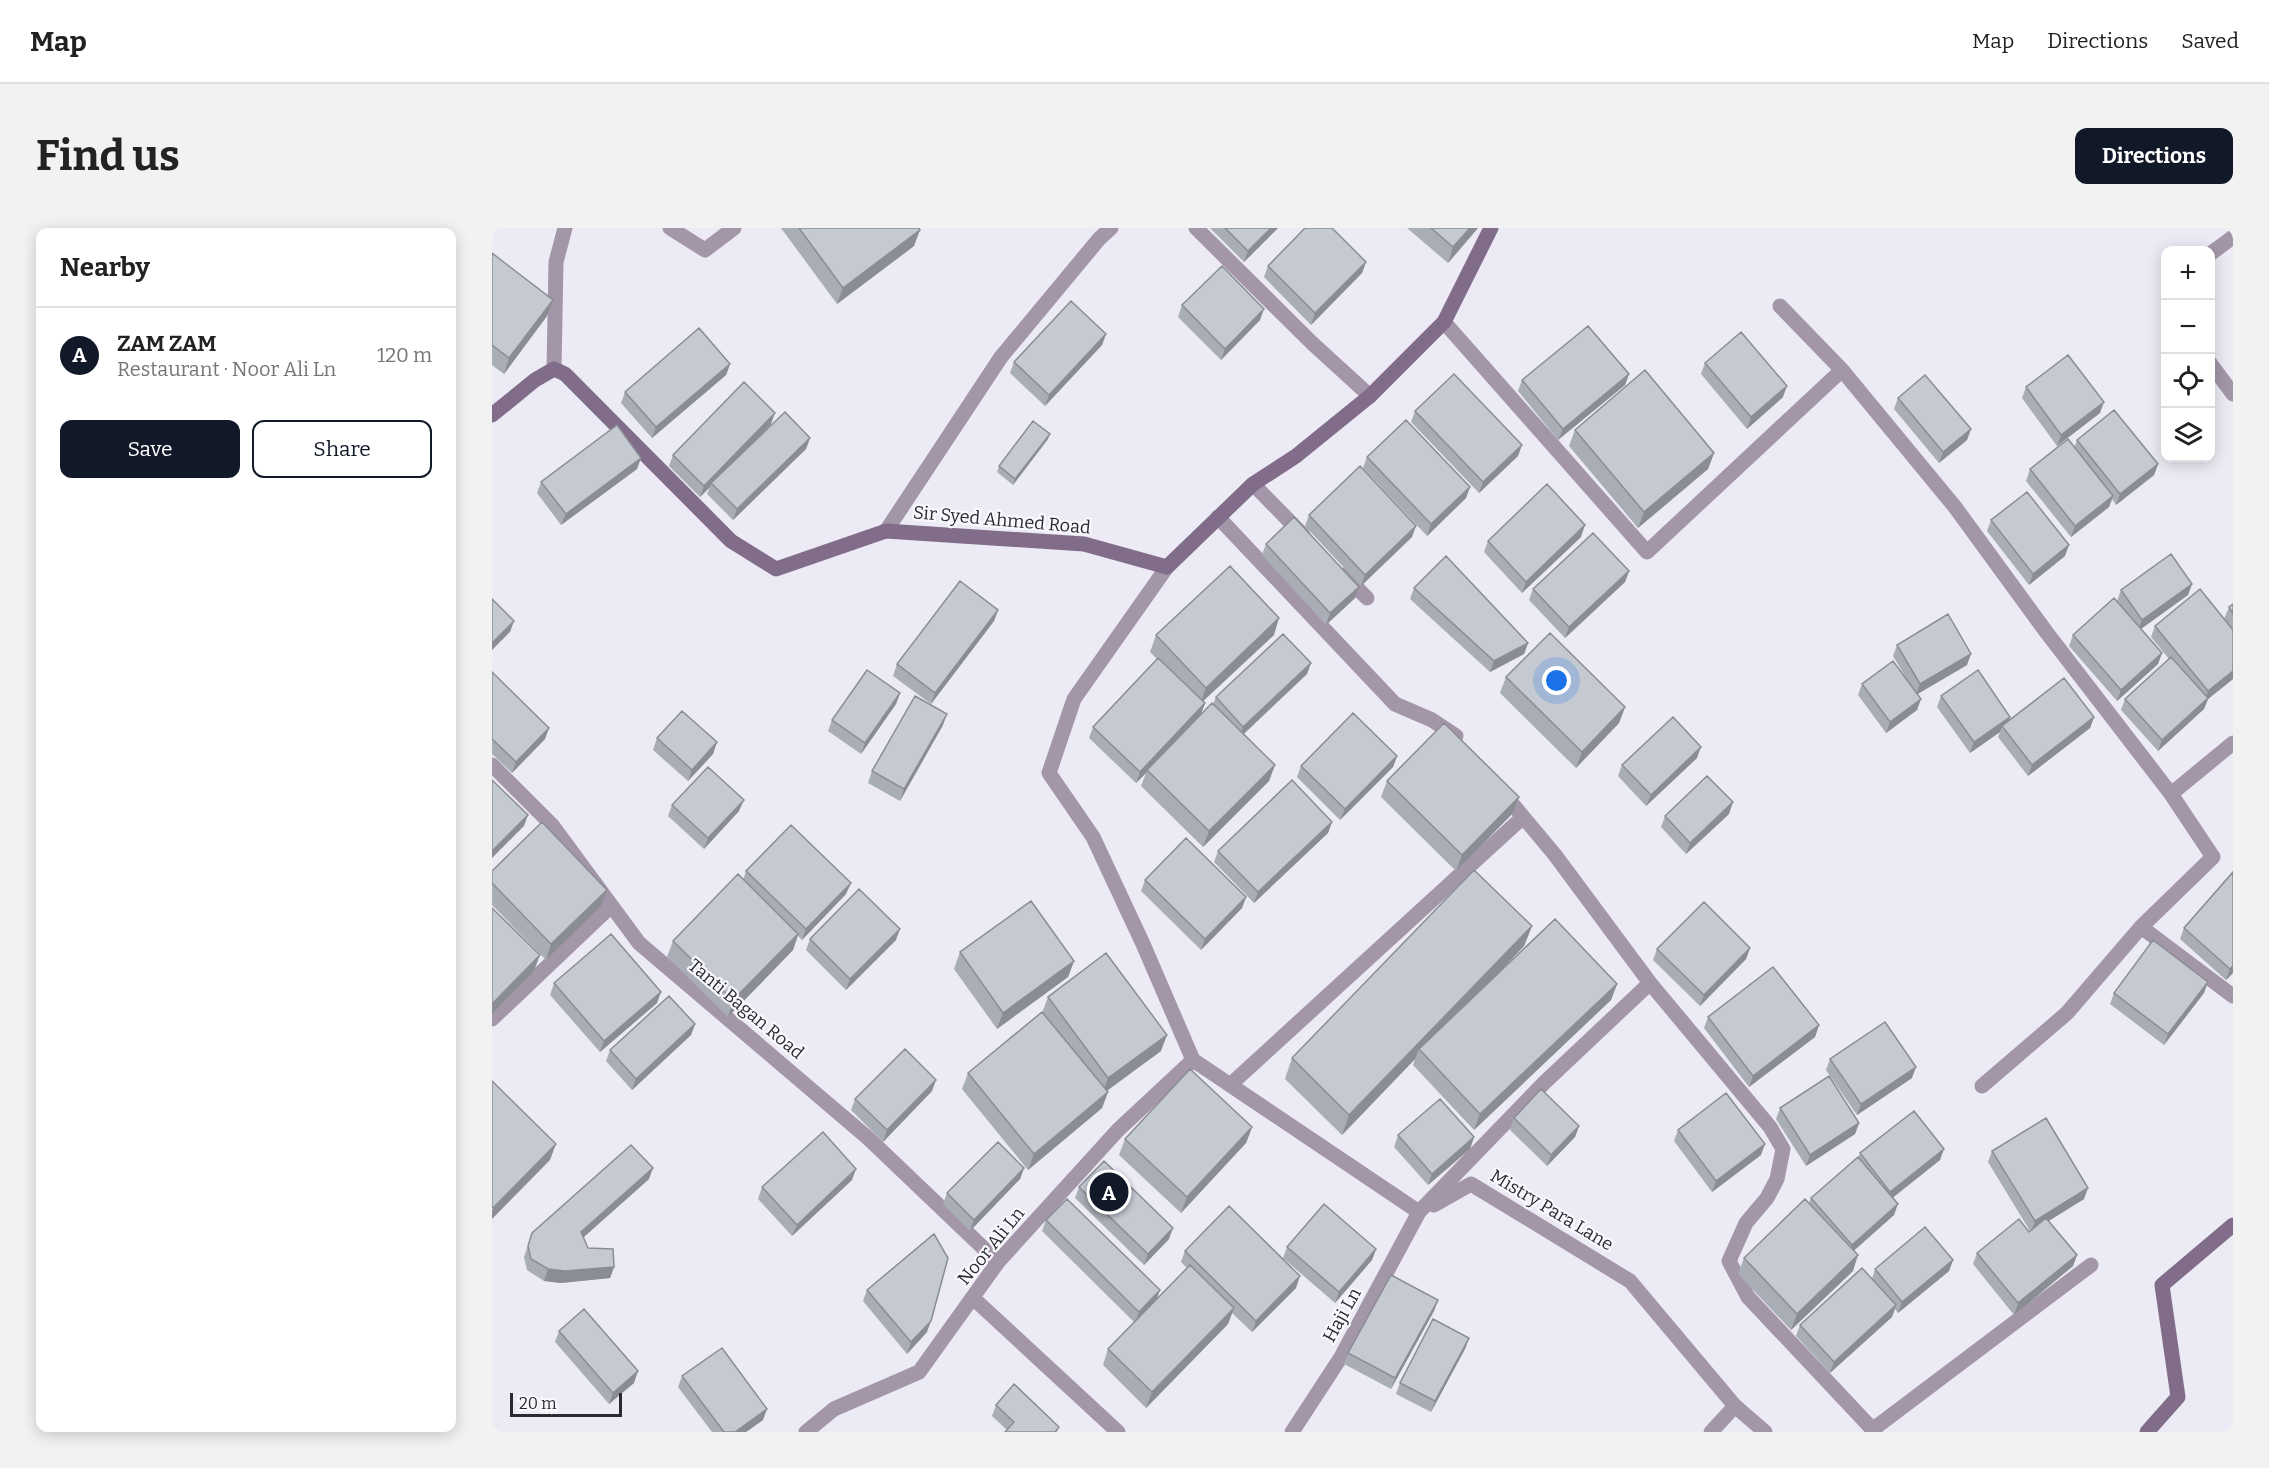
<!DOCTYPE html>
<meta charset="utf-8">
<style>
body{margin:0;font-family:Bitter,serif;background:#f2f2f2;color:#222}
.controls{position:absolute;right:18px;top:18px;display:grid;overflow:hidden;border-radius:12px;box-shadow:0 3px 15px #0003}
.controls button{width:54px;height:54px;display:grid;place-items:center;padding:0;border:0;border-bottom:2px solid #e0e0e0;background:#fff;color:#222;font:30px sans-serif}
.scale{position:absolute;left:18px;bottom:15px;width:112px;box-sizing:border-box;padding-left:6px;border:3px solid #2b2b2f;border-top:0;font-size:16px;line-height:21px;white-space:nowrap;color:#2b2b2f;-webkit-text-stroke:4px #f9f8ff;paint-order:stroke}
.you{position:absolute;left:1065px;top:453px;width:21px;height:21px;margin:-15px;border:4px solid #fff;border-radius:50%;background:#1a73e8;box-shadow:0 0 0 9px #1a73e833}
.badge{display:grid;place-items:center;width:39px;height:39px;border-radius:50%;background:#111827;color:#fff;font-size:20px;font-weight:700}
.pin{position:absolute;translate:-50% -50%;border:3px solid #fff;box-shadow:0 2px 6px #0006}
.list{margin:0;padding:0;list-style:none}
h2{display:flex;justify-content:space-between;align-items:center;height:78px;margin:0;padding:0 24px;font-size:26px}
h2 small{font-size:20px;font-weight:400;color:#767676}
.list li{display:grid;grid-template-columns:39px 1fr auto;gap:18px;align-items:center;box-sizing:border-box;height:96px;padding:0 24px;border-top:2px solid #e0e0e0}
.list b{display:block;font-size:22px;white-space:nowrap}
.list p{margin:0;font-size:20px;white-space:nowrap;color:#767676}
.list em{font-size:20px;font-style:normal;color:#767676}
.actions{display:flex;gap:12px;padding:18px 24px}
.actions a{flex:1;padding:14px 0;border:2px solid #111827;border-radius:12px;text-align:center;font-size:21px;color:#111827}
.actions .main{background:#111827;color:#fff}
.icon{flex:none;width:33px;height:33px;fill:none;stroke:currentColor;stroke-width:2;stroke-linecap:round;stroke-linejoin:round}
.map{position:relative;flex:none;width:1741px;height:1204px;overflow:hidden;border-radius:12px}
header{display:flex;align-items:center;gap:36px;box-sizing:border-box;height:84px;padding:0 30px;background:#fff;border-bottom:2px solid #e0e0e0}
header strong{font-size:28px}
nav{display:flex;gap:33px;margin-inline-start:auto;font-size:21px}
.intro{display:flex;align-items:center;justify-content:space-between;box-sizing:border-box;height:144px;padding:0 36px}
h1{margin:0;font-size:42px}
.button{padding:15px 27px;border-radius:12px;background:#111827;color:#fff;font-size:21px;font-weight:700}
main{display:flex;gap:36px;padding:0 36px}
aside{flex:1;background:#fff;border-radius:12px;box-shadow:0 3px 15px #0003}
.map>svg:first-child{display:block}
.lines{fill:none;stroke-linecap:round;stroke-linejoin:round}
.lane{stroke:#a496a9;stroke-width:15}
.street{stroke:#a496a9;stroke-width:15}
.secondary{stroke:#816d89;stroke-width:15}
.wall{fill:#a9adb5}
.shaded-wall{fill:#8a8d93}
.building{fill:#c5c9d2;stroke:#8a8d93;stroke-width:1.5}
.labels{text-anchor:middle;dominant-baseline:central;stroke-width:4.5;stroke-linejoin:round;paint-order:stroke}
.street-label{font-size:18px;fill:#2b2b2f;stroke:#f9f8ff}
</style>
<header>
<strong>Map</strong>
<nav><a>Map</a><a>Directions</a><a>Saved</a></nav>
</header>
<div class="intro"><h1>Find us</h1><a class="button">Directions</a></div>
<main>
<aside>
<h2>Nearby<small></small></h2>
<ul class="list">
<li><span class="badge">A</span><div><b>ZAM ZAM</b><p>Restaurant · Noor Ali Ln</p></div><em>120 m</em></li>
</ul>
<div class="actions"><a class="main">Save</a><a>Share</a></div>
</aside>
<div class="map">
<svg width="1741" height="1204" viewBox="0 0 1741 1204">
<rect width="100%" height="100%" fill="#ecebf5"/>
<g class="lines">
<path class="lane" d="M1718,26L1741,9
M1718,135L1741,166
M0,791L119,678
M1380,1202L1599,1037
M1219,1204L1243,1178"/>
<path class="street" d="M178,0L213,22L242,0
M704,0L820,115L878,168
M1288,78L1350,142L1463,279L1555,405L1679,566L1721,629L1649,699L1575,785L1490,858
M952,94L1155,324L1350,142
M62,141L64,34L73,0
M761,256L811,307
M726,289L903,476L940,492L964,508
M394,303L509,129L607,11L619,0
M675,339L582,471L557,545L601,609L651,716L701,832
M852,347L875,370
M0,537L60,597L147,715L376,910L506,1034
M1012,566L1063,627L1158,755L1278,899L1291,921L1285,951L1275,970L1254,995L1237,1033L1256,1069L1383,1204
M1679,566L1741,515
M1649,699L1741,768
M701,832L927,984
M738,857L1031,589
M942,977L979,956L1138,1053L1243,1178L1273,1204
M481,1070L626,1204
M314,1204L342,1181L427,1144L506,1034L626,902L701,832
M800,1204L849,1129L927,984L1052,855L1158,755"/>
<path class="secondary" d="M0,187L43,152L62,141L73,146L239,313L284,341L394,303L592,316L675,339L761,256L804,228L878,168L952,94L999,0
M1655,1204L1686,1169L1670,1057L1741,997"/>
</g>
<path class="wall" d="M289,0H427L422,18L345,76Z
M718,0H786L752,34Z
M915,0H986L956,35Z
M0,25L55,88L12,146L0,137Z
M874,34L870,45L819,97L772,49L776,38Z
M690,77L768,92L729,132L686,89Z
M614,106L610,117L553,178L518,145L522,134Z
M1213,135L1291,169L1255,201L1209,146Z
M238,136L234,147L160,210L129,175L133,164Z
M1137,146L1133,157L1066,212L1026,163L1030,152Z
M1534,159L1608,185L1565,218L1530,170Z
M1406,170L1479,201L1475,212L1447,235L1402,181Z
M923,183L1026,228L987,265L919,194Z
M279,196L258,217L318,210L314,221L241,292L215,266L218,259L208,269L177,238L181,227Z
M1083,202L1222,225L1216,241L1146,300L1077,218Z
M556,211L521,257L505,244L507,238Z
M1585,212L1666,236L1662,247L1624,277L1620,271L1617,279L1579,309L1534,253L1538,241L1582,220Z
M875,229L978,259L974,270L935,308L871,240Z
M145,241L69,297L45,265L49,254Z
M817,287L920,309L869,358L813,298Z
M1499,292L1573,328L1537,357L1495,303Z
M1089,309L1030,365L992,324L996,313Z
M774,316L863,370L834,397L770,327Z
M1137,343L1133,354L1073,410L1037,372L1041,361Z
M1700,356L1696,367L1649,401L1670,425L1666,436L1625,473L1577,418L1581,407L1628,377L1625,373L1629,362Z
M922,360L1036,415L1032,426L998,444L918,371Z
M1741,376V451L1716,471L1712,481L1666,523L1629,482L1633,471L1677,431L1659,409L1663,398L1740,402L1732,391L1737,379Z
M506,382L502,393L439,476L401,448L405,436Z
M664,407H782L711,473L713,475L709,486L721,476L724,469L819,435L815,446L752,506L783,537L777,553L711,619L649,558L654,545L644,555L597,510L601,499L665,431L658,424Z
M1405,417L1475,437L1425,466V482L1394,505L1366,467L1370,456L1414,450L1401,428Z
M0,444L53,511L20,545L0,526Z
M1014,449L1133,479L1127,495L1084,540L1008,465Z
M408,465L404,476L369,526L336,503L340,492Z
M1449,468L1518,489L1516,494L1602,489L1598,500L1536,548L1506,509L1508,504L1478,525L1445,479Z
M451,497L408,573L376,555L380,543Z
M165,510L225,514L221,526L196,553L161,522Z
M905,528L901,539L848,592L805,549L809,538Z
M1205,530L1154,578L1126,548L1130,537Z
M895,553L1027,569L1021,585L964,643L889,569Z
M180,577L247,583L212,621L176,588Z
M1237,586L1194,626L1169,599L1173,588Z
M840,594L836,605L762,675L722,634L726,623Z
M0,643L109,678L54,732L0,677Z
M254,643L354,666L310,712L306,708L301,722L236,789L175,729L181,713L251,652Z
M1741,644V745L1734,752L1688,711L1692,700Z
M653,652L754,669L750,680L709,722L649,663Z
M1040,698L1032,718L1008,744L1125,756L1119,772L982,902L921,837L923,831L850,907L793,851L800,830Z
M318,711L404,712L354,762L314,722Z
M1258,720L1254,731L1208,778L1161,732L1165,721Z
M468,724L582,733L576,749L505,801L462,741Z
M62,755L165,775L108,824L58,767Z
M1622,765H1712L1672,817L1618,776Z
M556,769L669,823L615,863L616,864L610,880L536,942L470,861L476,845L550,785Z
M1216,789L1327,797L1323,809L1257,859L1212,800Z
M203,796L199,807L140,862L114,833L118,822Z
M1338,831L1420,850L1365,887L1334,842Z
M440,863L391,914L359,882L363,871Z
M1288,880L1367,895L1363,906L1314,938L1284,891Z
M1022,890L1087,898L1083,909L1055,938L1018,902Z
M760,899L754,915L689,985L627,927L633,911Z
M1186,902L1269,927L1220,964L1182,913Z
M906,907L982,909L978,921L936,957L902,919Z
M1500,923L1592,971L1556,993L1585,1027L1581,1038L1522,1087L1481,1036L1485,1025L1538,1003L1496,934Z
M1368,925L1448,932L1400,970L1402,987L1362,1022L1361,1043L1299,1102L1246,1046L1252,1030L1317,975L1319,970L1366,930Z
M532,940L528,951L478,1003L451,976L455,965Z
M157,951L92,1009L96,1020L122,1039L118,1050L69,1055L52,1053L35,1042L32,1029L40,1005Z
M360,952L300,1008L266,971L270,959Z
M587,959L677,1011L652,1037L583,970Z
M554,992L665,1071L695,1040L689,1034L693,1023L804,1060L760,1104L740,1085L736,1096L654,1180L611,1137L616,1121L642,1094L550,1003Z
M795,1019L884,1021L880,1032L843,1075L791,1030Z
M1461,1032L1457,1043L1406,1085L1403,1081L1400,1089L1338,1145L1304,1108L1308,1097L1380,1051L1383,1041Z
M375,1062L435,1104L415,1126L371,1073Z
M946,1072L942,1083L899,1161L852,1136L856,1125Z
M67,1103L142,1155L117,1176L63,1114Z
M977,1110L973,1121L939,1184L904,1166L908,1155Z
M190,1148L271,1192L254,1204H220L186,1159Z
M504,1177L567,1199L565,1204H513L515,1202L500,1188Z"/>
<path class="shaded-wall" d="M779,0H786L752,34L756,23Z
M978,0H986L956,35L961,19Z
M428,2L422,18L345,76L351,60Z
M874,34L870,45L819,97L823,85Z
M61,72L55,88L12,146L17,130Z
M772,81L768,92L729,132L733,121Z
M614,106L610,117L553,178L557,167Z
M238,136L234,147L160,210L164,199Z
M1137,146L1133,157L1066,212L1071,201Z
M1295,158L1291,169L1255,201L1259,189Z
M1612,174L1608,185L1565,218L1569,207Z
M283,185L279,196L221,256L219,255L218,259L208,269L212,258Z
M1479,201L1475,212L1447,235L1451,224Z
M558,206L556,211L521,257L523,251Z
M318,210L314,221L241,292L245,281Z
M1030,217L1026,228L987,265L991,254Z
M1222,225L1216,241L1146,300L1152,284Z
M149,230L145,241L69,297L74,286Z
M1666,236L1662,247L1624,277L1628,266Z
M978,259L974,270L935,308L939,296Z
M1621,268L1617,279L1579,309L1583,298Z
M1093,297L1089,309L1030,365L1034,354Z
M924,298L920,309L869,358L873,347Z
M1577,317L1573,328L1537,357L1541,346Z
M1137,343L1133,354L1073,410L1077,399Z
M1700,356L1696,367L1646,403L1650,392Z
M867,359L863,370L834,397L838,385Z
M506,382L502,393L439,476L443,465Z
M787,390L782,407L708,476L714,460Z
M22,393L18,404L0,422V415Z
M1036,415L1032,426L998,444L1002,433Z
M1670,425L1666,436L1625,473L1629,462Z
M1479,426L1475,437L1424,467L1428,456Z
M819,435L815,446L747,510L751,499Z
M1741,443V451L1716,471L1712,481L1666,523L1670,512L1712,474L1716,463Z
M408,465L404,476L369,526L373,515Z
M1429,471L1425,482L1394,505L1398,494Z
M713,475L709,486L655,542L654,545L644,555L648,544Z
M1133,479L1127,495L1084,540L1090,524Z
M455,486L451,497L408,573L412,561Z
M1518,489L1514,500L1510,498L1508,504L1478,525L1482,514Z
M1602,489L1598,500L1536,548L1540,537Z
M57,500L53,511L20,545L24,534Z
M225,514L221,526L196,553L200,542Z
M1209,519L1205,530L1154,578L1159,567Z
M905,528L901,539L848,592L853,581Z
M783,537L777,553L711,619L717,603Z
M1027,569L1021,585L964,643L970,627Z
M252,572L247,583L212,621L216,610Z
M1241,574L1237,586L1194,626L1198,615Z
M36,587L32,598L0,630V623Z
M840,594L836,605L762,675L766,664Z
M359,655L354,666L310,712L314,701Z
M115,662L109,678L54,732L59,716Z
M754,669L750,680L709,722L713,711Z
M1040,698L1032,718L930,824L927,821L923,831L850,907L857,887Z
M408,701L404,712L354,762L358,751Z
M306,706L301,722L236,789L241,772Z
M1258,720L1254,731L1208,778L1212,767Z
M48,727L42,743L0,786V776Z
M582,733L576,749L505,801L511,785Z
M1741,738V745L1734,752L1738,741Z
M1716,754L1712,765L1672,817L1676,806Z
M1125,756L1119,772L982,902L988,886Z
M169,764L165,775L108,824L112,813Z
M203,796L199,807L140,862L144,851Z
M1327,797L1323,809L1257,859L1261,848Z
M675,807L669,823L610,866L616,850Z
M1424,839L1420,850L1365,887L1369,876Z
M444,852L440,863L391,914L395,902Z
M616,864L610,880L536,942L542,926Z
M1367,895L1363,906L1314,938L1318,927Z
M1087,898L1083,909L1055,938L1059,927Z
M760,899L754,915L689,985L695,969Z
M982,909L978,921L936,957L940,946Z
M64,916L58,932L0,991V983L1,980Z
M1273,916L1269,927L1220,964L1224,953Z
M1452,921L1448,932L1394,975L1398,964Z
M161,940L157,951L85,1015L89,1004Z
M532,940L528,951L478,1003L482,992Z
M364,941L360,952L300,1008L305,997Z
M1596,960L1592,971L1539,1004L1543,993Z
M1406,976L1402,987L1356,1028L1360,1017Z
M681,1000L677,1011L652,1037L656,1026Z
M884,1021L880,1032L843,1075L847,1064Z
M1366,1027L1361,1043L1299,1102L1305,1086Z
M1585,1027L1581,1038L1522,1087L1526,1075Z
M1461,1032L1457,1043L1406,1085L1410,1074Z
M122,1039L118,1050L69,1055L52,1053L56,1041Z
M808,1048L804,1060L760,1104L764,1093Z
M668,1062L664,1073L643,1095L647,1084Z
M946,1072L942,1083L899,1161L903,1150Z
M1404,1077L1400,1089L1338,1145L1342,1134Z
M742,1080L736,1096L654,1180L660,1164Z
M439,1093L435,1104L415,1126L419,1114Z
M977,1110L973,1121L939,1184L943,1173Z
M146,1143L142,1155L117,1176L121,1165Z
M275,1181L271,1192L254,1204H243Z"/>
<path class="building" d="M307,0H427L428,2L351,60Z
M733,0H779L756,23Z
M813,0H840L874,34L823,85L776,38Z
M939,0H978L961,19Z
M0,25L61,72L17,130L0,117Z
M730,38L772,81L733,121L690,77Z
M579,73L614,106L557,167L522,134Z
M1096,98L1137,146L1071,201L1030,152Z
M207,100L238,136L164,199L133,164Z
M1249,104L1295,158L1259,189L1213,135Z
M1576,127L1612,174L1569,207L1534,159Z
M1153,142L1222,225L1152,284L1083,202Z
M962,146L1030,217L991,254L923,183Z
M1433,147L1479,201L1451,224L1406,170Z
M252,154L283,185L212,258L181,227Z
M1622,182L1666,236L1628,266L1585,212Z
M293,184L318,210L245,281L219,255Z
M914,192L978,259L939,296L875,229Z
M541,193L558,206L523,251L507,238Z
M125,197L149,230L74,286L49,254Z
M1576,211L1621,268L1583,298L1538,241Z
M868,238L924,298L873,347L817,287Z
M1055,256L1093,297L1034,354L996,313Z
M1535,264L1577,317L1541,346L1499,292Z
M802,289L867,359L838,385L774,316Z
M1101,305L1137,343L1077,399L1041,361Z
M1679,326L1700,356L1650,392L1629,362Z
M954,328L1036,415L1002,433L922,360Z
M738,338L787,390L714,460L664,407Z
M468,353L506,382L443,465L405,436Z
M1708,361L1741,402V443L1716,463L1663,398Z
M1622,370L1670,425L1629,462L1581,407Z
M0,371L22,393L0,415Z
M1741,376V386L1737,379Z
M1456,386L1479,426L1428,456L1405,417Z
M1058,405L1133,479L1090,524L1014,449Z
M791,406L819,435L751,499L724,469Z
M1679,429L1716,470L1670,512L1633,471Z
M666,430L713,475L648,544L601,499Z
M1401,433L1429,471L1398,494L1370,456Z
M375,442L408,465L373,515L340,492Z
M1486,442L1518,489L1482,514L1449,468Z
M0,444L57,500L24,534L0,511Z
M1572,450L1602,489L1540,537L1510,498Z
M423,468L455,486L412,561L380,543Z
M720,475L783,537L717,603L655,542Z
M190,483L225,514L200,542L165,510Z
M861,485L905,528L853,581L809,538Z
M1181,489L1209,519L1159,567L1130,537Z
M952,495L1027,569L970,627L895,553Z
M216,539L252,572L216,610L180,577Z
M1215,548L1241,574L1198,615L1173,588Z
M0,552L36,587L0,623Z
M800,552L840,594L766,664L726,623Z
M50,594L115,662L59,716L0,655V643Z
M299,597L359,655L314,701L254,643Z
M694,610L754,669L713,711L653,652Z
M982,642L1040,698L857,887L800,830Z
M1741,644V738L1738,741L1692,700Z
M246,646L306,706L241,772L181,713Z
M367,661L408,701L358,751L318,711Z
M539,673L582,733L511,785L468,724Z
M1212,674L1258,720L1212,767L1165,721Z
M0,680L48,727L0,776Z
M1063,691L1125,756L988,886L927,821Z
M119,706L169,764L112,813L62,755Z
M1661,712L1716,754L1676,806L1622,765Z
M614,725L675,807L616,850L556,769Z
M1281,739L1327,797L1261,848L1216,789Z
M177,768L203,796L144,851L118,822Z
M550,784L616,864L542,926L476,845Z
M1393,794L1424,839L1369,876L1338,831Z
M413,821L444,852L395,902L363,871Z
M698,841L760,899L695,969L633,911Z
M1337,848L1367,895L1318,927L1288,880Z
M0,853L64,916L1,980L0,979Z
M1049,861L1087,898L1059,927L1022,890Z
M1234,865L1273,916L1224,953L1186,902Z
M948,871L982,909L940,946L906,907Z
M1422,883L1452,921L1398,964L1368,925Z
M1554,890L1596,960L1543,993L1500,923Z
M331,904L364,941L305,997L270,959Z
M506,914L532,940L482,992L455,965Z
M139,917L161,940L89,1004L96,1020L121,1021L122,1039L73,1043L56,1041L39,1031L36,1018L40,1005Z
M1366,929L1406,976L1360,1017L1319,970Z
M612,933L681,1000L656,1026L587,959Z
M575,971L668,1062L647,1084L554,992Z
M1313,971L1366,1027L1305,1086L1252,1030Z
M832,976L884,1021L847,1064L795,1019Z
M737,978L808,1048L764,1093L693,1023Z
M1554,990L1585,1027L1526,1075L1485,1025L1527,991L1537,1004Z
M1433,999L1461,1032L1410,1074L1383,1041Z
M442,1006L456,1030L439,1093L419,1114L375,1062Z
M698,1037L742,1080L660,1164L616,1121Z
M1370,1040L1404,1077L1342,1134L1308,1097Z
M899,1047L946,1072L903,1150L856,1125Z
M92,1081L146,1143L121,1165L67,1103Z
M941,1091L977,1110L943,1173L908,1155Z
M230,1120L275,1181L243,1204H232L190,1148Z
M522,1156L567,1199L563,1204H513L522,1194L504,1177Z"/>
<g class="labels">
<g class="street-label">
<text transform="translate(510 292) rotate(5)">Sir Syed Ahmed Road</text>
<text transform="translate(254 781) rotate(40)">Tanti Bagan Road</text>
<text transform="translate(1060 982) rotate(31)">Mistry Para Lane</text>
<text transform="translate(499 1018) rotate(-51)">Noor Ali Ln</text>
<text transform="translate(850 1087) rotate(-61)">Haji Ln</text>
</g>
</g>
</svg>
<div class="controls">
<button>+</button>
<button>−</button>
<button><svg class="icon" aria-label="locate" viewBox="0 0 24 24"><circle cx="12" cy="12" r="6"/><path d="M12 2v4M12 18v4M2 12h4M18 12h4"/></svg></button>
<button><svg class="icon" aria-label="layers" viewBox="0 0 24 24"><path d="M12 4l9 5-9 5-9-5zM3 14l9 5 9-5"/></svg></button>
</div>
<div class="scale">20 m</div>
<div class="you"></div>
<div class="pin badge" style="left:617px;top:964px">A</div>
</div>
</main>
